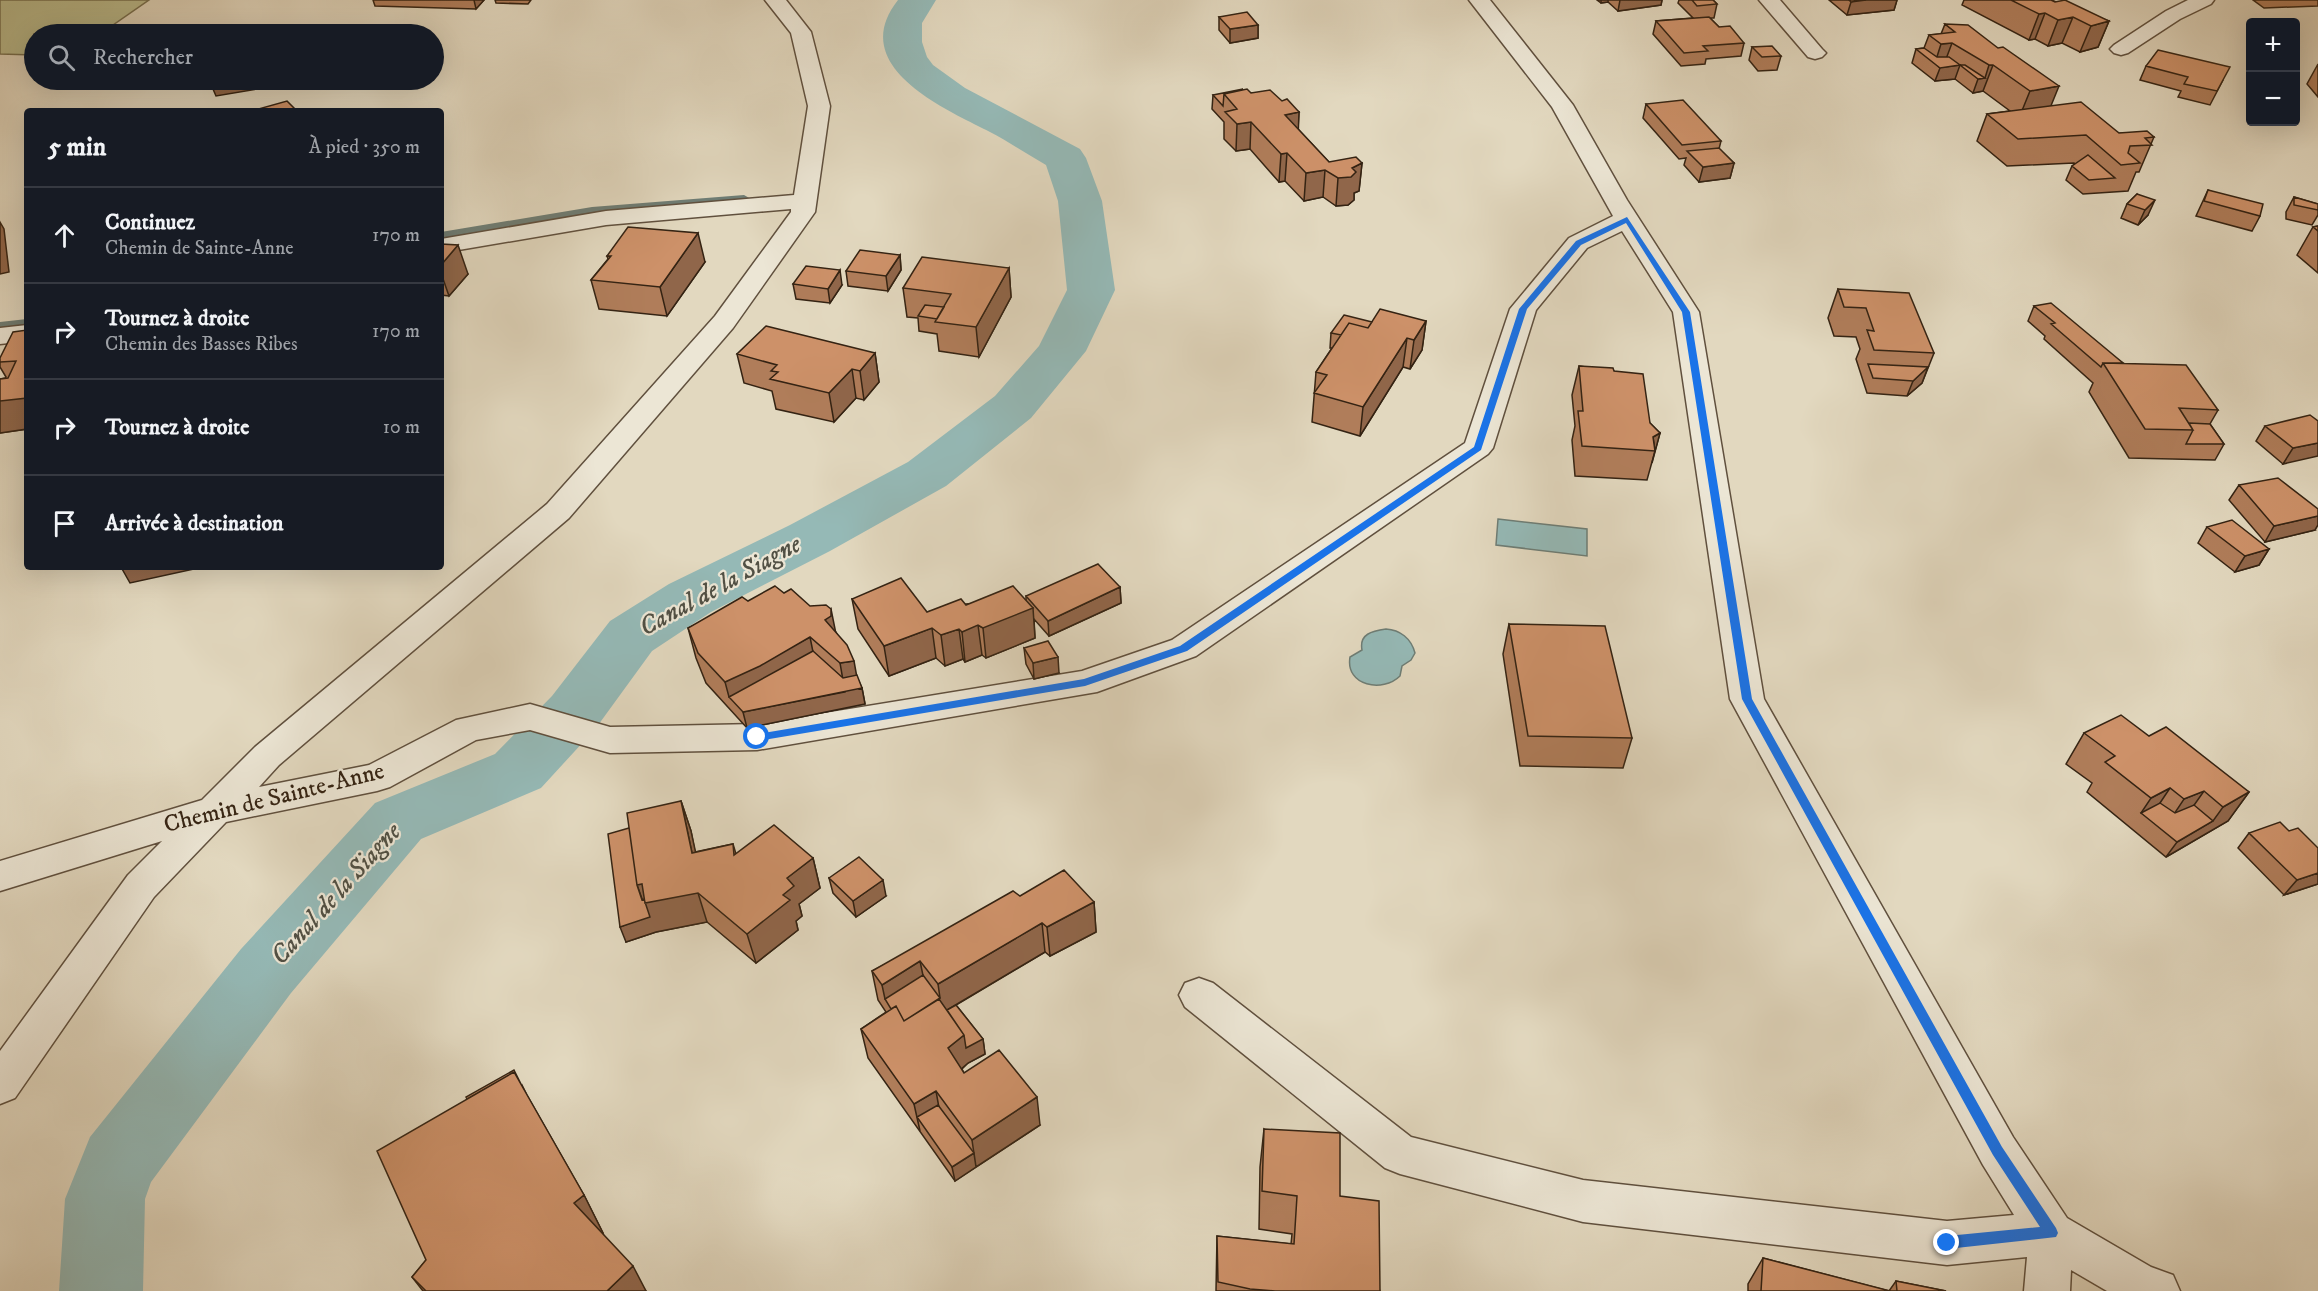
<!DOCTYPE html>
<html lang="fr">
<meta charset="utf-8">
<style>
body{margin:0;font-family:"IM FELL DW Pica",serif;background:#242831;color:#f1f3f6}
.controls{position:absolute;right:18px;top:18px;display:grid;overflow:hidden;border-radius:6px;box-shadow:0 6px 24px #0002}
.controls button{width:54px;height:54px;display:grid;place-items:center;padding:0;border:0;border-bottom:2px solid #363941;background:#171b24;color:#f1f3f6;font:30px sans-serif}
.stop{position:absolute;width:18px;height:18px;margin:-14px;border:4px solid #1a73e8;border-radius:50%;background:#fff}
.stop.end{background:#1a73e8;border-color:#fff;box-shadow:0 2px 6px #0008}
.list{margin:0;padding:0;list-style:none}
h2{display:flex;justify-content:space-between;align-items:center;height:78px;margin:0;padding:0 24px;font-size:26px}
h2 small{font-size:20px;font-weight:400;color:#9ea1a6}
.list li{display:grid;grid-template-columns:39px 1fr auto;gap:18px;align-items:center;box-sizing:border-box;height:96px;padding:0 24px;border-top:2px solid #363941}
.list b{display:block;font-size:22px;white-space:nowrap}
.list p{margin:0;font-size:20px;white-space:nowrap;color:#9ea1a6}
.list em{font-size:20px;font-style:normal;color:#9ea1a6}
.icon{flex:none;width:33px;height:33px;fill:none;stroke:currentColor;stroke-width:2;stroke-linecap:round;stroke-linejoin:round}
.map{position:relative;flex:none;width:2318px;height:1291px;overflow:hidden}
.search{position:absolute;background:#171b24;box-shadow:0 6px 24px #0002;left:24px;top:24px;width:420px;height:66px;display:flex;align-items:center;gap:15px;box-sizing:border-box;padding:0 21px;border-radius:33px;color:#9ea1a6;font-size:22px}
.panel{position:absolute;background:#171b24;box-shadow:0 6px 24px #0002;left:24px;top:108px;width:420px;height:462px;border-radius:6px}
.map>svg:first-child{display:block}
.green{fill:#babc8e;stroke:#777050;stroke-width:1.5}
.water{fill:#95b9b6;stroke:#6e7d75;stroke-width:1.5}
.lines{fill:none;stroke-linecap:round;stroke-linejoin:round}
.stream{fill:#6e7d75;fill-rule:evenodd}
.canal{fill:#95b9b6;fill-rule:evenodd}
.street-casing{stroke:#60503e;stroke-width:3}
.street{fill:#ece6d5;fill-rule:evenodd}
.wall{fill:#b07d5a;stroke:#342313;stroke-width:1.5}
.shaded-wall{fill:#90664a;stroke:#342313;stroke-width:1.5}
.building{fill:#cd9169;stroke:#342313;stroke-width:1.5}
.route{fill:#1a73e8}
.labels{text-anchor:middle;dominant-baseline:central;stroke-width:4.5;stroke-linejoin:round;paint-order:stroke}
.street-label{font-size:24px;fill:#342313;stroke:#ece6d5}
.water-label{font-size:26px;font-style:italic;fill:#515044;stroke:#ece6d5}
</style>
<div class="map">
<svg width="2318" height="1291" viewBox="0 0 2318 1291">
<rect width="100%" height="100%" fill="#e2d8bf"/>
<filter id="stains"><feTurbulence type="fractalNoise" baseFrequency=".00333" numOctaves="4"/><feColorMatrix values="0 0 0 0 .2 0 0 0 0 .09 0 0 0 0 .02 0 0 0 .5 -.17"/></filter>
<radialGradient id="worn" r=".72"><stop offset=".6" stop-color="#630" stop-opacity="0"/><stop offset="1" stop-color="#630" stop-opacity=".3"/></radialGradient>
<path class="green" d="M0,0H149L100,34H34V55L0,54Z"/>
<path class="water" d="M1498,519L1587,529V556L1496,545Z
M1386,629C1400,630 1411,638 1415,653L1411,660L1402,666L1400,676C1383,693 1345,686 1350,657L1362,650C1359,634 1372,631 1386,629Z"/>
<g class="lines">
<path class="stream" d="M744,195L751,199L749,202L592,215L441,240V232L592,207Z
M27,319V327L0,330V322Z"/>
<path class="canal" d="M898,0H936L922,23V42L927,57L933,65L965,88L1080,149L1086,158L1102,201L1115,290L1086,351L1031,418L946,486L830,551L711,612L652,651L596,728L541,788L421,839L291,993L151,1182L145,1199L143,1291H59L65,1199L90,1137L241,949L375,803L495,754L552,696L610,621L669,584L790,525L908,462L995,396L1039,346L1067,290L1058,201L1046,165C1027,154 1009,142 990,132C943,108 846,66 898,0Z"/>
<defs>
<path id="street" d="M765,0H786L811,32L830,106L815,212L733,328L569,518L279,765L259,787L369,765L456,720L530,704L610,727L757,724L1082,671L1172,640L1465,443L1510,309L1569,238L1613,216L1552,107L1469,0H1490L1573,105L1627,200L1699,312L1764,699L2013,1137L2067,1218L2151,1267L2173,1275L2180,1291H2107L2071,1270L2070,1291H2024L2027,1257L1947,1265L1583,1222L1400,1174L1385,1168L1185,1007L1179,995L1185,983L1199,978L1213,983L1411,1137L1583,1180L1947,1221L2014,1215L1983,1165L1730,699L1673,312L1622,231L1587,248L1536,310L1493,448L1488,454L1196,656L1097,692L757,750L610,753L530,730L476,740L390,787L377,791L226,822L154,897L15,1098L0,1104V1051L128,875L162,841L0,891V861L202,800L255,747L547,504L715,316L791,212V209L606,225L441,253V239L606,211L794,195L808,106L791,33Z
M1759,0H1780L1822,49L1826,53L1822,57L1815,59L1808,57Z
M2188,0H2214L2211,4L2180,19L2128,53L2121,55L2114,53L2110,49L2114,45L2166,11Z
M27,325V341L0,344V328Z"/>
</defs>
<use href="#street" class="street-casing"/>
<use href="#street" class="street"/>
</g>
<path class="wall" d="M373,0H484L476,9L375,6Z
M495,0H531L528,4L496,3Z
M1597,0H1662L1661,5L1618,11L1608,2L1601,3Z
M1679,0H1713L1717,4L1714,18H1710L1719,27L1744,43L1741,56L1706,59L1705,64L1681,66L1653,34L1656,21L1693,18L1678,3Z
M1829,0H1897L1894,10L1847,15Z
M1964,0H2051L2109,21L2098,47L2080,52L2062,43L2048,46L2035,39L2029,40L1962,5Z
M2253,0H2318V6L2264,8Z
M1219,17L1258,25V38L1230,43L1219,30Z
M1945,24L2051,106L2119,133L2154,137L2139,172H2136L2128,191L2083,194L2066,180L2072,166L2075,164L2074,163L2007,166L1977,141L1987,114L2010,111L1983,91L1973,93L1955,79V77V79L1935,81L1912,63L1916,49L1924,48L1929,35L1941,34Z
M1752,47L1781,56L1777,70L1758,71L1749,60Z
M2318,64V97L2307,84Z
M2146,66L2223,80L2210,105L2178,97L2181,91L2140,80Z
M1251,93L1282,101L1299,112L1298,129L1329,162L1362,163L1359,191L1354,193V200L1348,205L1336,206L1323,197L1304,201L1285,181L1279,182L1250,149L1236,151L1224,139V122L1212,109L1213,95Z
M1646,104L1721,141L1719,149L1734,163L1730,178L1699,182L1684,165L1686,158L1679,159L1643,118Z
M2208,190L2260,216L2252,231L2196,216Z
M2137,194L2148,215L2138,225L2121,218L2127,204Z
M2294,197L2318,204V215L2312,225L2286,219V212Z
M2318,226V273L2297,255L2313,227Z
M441,244L468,274L449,296L441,295Z
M900,255L901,270L888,291L848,286L846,271Z
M607,256L705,262L667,316L599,309L591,280L608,259Z
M1009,268L1011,297L979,357L939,351L937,334L919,331L918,318L907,317L903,288Z
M793,284L842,285L830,303L796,299Z
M1838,289L1934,353L1922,383L1907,396L1867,393L1856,359L1860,349L1856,337L1834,336L1828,318Z
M2034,306L2123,363L2218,410L2210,424L2224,444L2215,460L2129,458L2089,392L2093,383L2044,339L2045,336L2028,321Z
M1426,321L1422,350L1410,369L1403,367L1360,436L1312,422L1316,372L1332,348H1330L1331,333L1372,322Z
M27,330V429L0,433V379L5,378L6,377L0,367V358Z
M875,353L879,382L864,400L856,398L834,422L776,409L772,391L744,383L737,354Z
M1579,366L1614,371L1650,423L1660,433L1647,480L1575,476L1572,440L1575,426L1572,395Z
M2318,421L2283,464L2256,441L2265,426Z
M2239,485L2315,530L2265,542L2229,500Z
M2207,527L2269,549L2259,565L2235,572L2198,543Z
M1120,587L1121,603L1049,636L1034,619L1035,638L986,658L982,655L965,662L963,659L945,666L936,658L889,676L858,629L852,599L927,612L966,604L1026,600V596Z
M748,601L836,632L862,688L865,704L747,728L706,683L696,658L688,628Z
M1509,624L1632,738L1623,768L1520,766L1503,654Z
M1024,648L1059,673L1034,679L1026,664Z
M2084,733L2149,736L2249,792L2228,821L2166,857L2087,792L2092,783L2066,764Z
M681,801L691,831L695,852L733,844L736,854L813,858L820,888L799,904L802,916L796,921L798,930L756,963L707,922L656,932L626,942L629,828Z
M2289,831L2318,884L2284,895L2238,848L2249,833Z
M829,878L886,896L856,917L833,893Z
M1020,896L1094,902L1096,932L1050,956L1045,952L956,1005L983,1039L985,1054L968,1063L962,1069L964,1073L1040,1125L955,1181L868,1058L861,1029L886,1012L878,1000L872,971Z
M522,1085L527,1095L584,1195L603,1233H602L646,1291H423L412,1277L426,1260Z
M1264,1129L1340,1196L1380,1291H1216L1217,1236L1291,1244L1292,1234L1259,1229L1260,1167Z
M1763,1258L1889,1291L1896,1281L1946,1291H1748V1284Z"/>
<path class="shaded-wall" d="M474,0H484L476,9Z
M1601,0H1608V2L1601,3Z
M1620,0H1662L1661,5L1618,11Z
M1857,0H1897L1894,10L1847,15L1851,2Z
M2045,13L2035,39L2029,40L2039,14Z
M2073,17L2062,43L2048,46L2058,20Z
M2109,21L2098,47L2080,52L2091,26Z
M1258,25V38L1230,43V29Z
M1952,43L1943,67L1960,65L1955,79L1935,81L1940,68L1935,63L1941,44Z
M1989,65H1993L1983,91L1973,93L1978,79L1985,78Z
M225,80H292L293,83L216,96L210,82Z
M2059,86L2048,113L2019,118L2030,91Z
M1299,112L1298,139L1285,115Z
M1251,122L1250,149L1236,151L1237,124Z
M1287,153L1285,181L1279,182L1281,154Z
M1362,163L1359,191L1354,193V200L1348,205L1336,206L1338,178L1352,168Z
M1734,163L1730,178L1699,182L1703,167Z
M1325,170L1323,197L1304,201L1306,173Z
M2155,200L2148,215L2138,225L2145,210Z
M0,222L4,229L9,272L0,274Z
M698,233L705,262L667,316L660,287Z
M458,245L468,274L449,296L441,273V265Z
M900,255L901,270L888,291L886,276Z
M1009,268L1011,297L979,357L976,327Z
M840,270L842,285L830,303L828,289Z
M1426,321L1422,350L1410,369L1414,340Z
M1407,338L1403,367L1360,436L1363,407Z
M875,353L879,382L864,400L860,371Z
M1928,367L1922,383L1907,396L1913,381Z
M852,369L856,398L834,422L829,393Z
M27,379V429L0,433V400Z
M1660,433L1652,463L1655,451L1653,437Z
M2318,443V456L2283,464L2293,448Z
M2318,516V525L2315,530L2265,542L2274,526Z
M2269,549L2259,565L2235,572L2245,556Z
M121,567H203L130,583Z
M1120,587L1121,603L1049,636L1048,621Z
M1033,608L1035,638L986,658L983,628L978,625L982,655L965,662L962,632L968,619Z
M831,609L837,639L825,620Z
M932,628L936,658L889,676L884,646Z
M959,629L963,659L945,666L941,635Z
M810,637L816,667L729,697L725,682Z
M1058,657L1059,673L1034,679L1033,663Z
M854,661L859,689L862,688L865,704L747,728L743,712L845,692L840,663Z
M2170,788L2150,818L2141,813L2151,798Z
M2204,791L2183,821L2164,829L2184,799Z
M2249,792L2228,821L2166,857L2177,842L2213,821L2223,807Z
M681,801L691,831L702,882L692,853Z
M632,827L698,893L707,922L656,932L626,942L620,927L648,915L637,885Z
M813,858L820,888L799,904L802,916L796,921L798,930L756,963L747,934L783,895L787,878Z
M2318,873V884L2284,895L2297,880Z
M883,880L886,896L856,917L853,901Z
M1094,902L1096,932L1050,956L1047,927Z
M1042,923L1045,952L942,1013L901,1023L940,998L938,984Z
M920,961L926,990L885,999L882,985Z
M964,1035L983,1039L985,1054L968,1063L953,1076L948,1048Z
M936,1091L941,1119L917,1117L920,1131L914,1104Z
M1037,1097L1040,1125L976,1167L972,1140Z
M974,1153L976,1167L955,1181L952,1167Z
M584,1195L603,1233L594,1240L574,1203Z
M633,1266L646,1291H607Z"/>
<path class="building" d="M1692,0H1713L1717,4L1697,6Z
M1849,0H1866L1851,2Z
M2011,0H2051L2055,2L2065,0L2109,21L2091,26L2073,17L2058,20L2045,13L2039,14Z
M1247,12L1258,25L1230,29L1219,17Z
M1709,17L1719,27L1730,26L1744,43L1703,46L1708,51L1684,53L1656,21Z
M1945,24L1968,25L1998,48L2003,47L2059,86L2030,91L1993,65H1989L1952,43L1941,44L1929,35L1955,32Z
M1772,46L1781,56L1762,57L1752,47Z
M1924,48L1937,57H1949L1960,65L1940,68L1916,49Z
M2158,50L2230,67L2217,91L2184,84L2188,77L2146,66Z
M1960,65H1965L1985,78L1978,79Z
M209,80H225L210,82Z
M1243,89L1224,94L1223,106L1213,95Z
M1247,89L1251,93L1270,90L1282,101L1287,99L1299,112L1285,115L1329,162L1356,157L1362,163L1352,168L1356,172L1351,177L1338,178L1325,170L1306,173L1287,153L1281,154L1251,122L1237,124L1225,112L1237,109L1224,94Z
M1683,100L1721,141L1682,145L1646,104Z
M287,101L297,111H251Z
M2081,102L2119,133L2147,131L2154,137L2145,138L2152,145L2130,146L2128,153L2140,163L2121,165L2086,135L2018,139L1987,114Z
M1719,148L1734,163L1703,167L1687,151Z
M2088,155L2115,178L2089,180L2072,166Z
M2208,190L2263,204L2260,216L2204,201Z
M2137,194L2155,200L2145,210L2127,204Z
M2294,197L2318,204V210L2294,205Z
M2318,226V231L2313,227Z
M628,227L698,233L660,287L591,280L611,256H607Z
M441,244L458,245L441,265Z
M860,250L900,255L886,276L846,271Z
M922,257L1009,268L976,327L935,322L951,294L903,288Z
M806,266L840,270L828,289L793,284Z
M1838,289L1909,293L1934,353L1874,350L1867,330L1874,331L1866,308L1844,307Z
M2051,303L2123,363H2103L2101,367L2051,324L2055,323L2034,306Z
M925,305L944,307L937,319L918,316Z
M1380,309L1426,321L1414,340L1407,338L1363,407L1314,393L1327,375L1316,372L1349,323L1368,328Z
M1344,315L1372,322L1368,328L1349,323L1341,335L1331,333Z
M766,326L875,353L860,371L852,369L829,393L770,379L778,372L771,371L777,365L737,354Z
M27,330V398L0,401V379L8,378L16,361L0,362V358L13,332Z
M2103,363L2186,365L2218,410L2179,408L2193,430L2145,429Z
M1868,364L1928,367L1913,381L1873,378Z
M1579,366L1613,368L1614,371L1643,374L1650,423L1660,433L1653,437L1655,451L1582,446L1578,411H1583Z
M2310,415L2318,421V443L2293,448L2265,426Z
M2189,423L2210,424L2224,444H2186L2193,430Z
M2278,478L2318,509V516L2274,526L2239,485Z
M2232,520L2269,549L2245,556L2207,527Z
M1098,564L1120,587L1048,621L1026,596Z
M901,578L927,612L961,599L966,605L1013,586L1033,608L983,628L978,625L962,632L959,629L941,635L932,628L884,646L852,599Z
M775,586L784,593L791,589L810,606L826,605L831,609V616L825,620L847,645L854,661L840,663L810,637L760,666L725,682L698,653L688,628L742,597L748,601Z
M1509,624L1605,626L1632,738L1528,736Z
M1048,641L1058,657L1033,663L1024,648Z
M813,651L843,678L857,675L862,688L743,712L729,697Z
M2121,715L2149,736L2166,727L2249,792L2223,807L2204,791L2184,799L2170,788L2151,798L2105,762L2115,756L2084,733Z
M681,801L692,853L733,844L734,855L774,825L813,858L787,878L794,886L783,895L790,900L747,934L698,893L645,903L642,884L637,885L627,813Z
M2160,803L2175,813L2194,805L2213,821L2177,842L2141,813Z
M2280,822L2289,831L2298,828L2318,848V873L2297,880L2249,833Z
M629,828L637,885L642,900L644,899L650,917L620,927L608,834Z
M859,857L883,880L853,901L829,878Z
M1064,870L1094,902L1047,927L1042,923L938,984L920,961L882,985L872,971L1013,891L1020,896Z
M923,975L940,998L904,1021L896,1006L891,1009L885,999Z
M939,999L964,1035L948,1048L964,1073L999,1050L1037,1097L972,1140L936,1091L914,1104L861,1029L896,1006L904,1021Z
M956,1005L983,1039L966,1048L964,1035L947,1010Z
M514,1070L522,1086L514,1072L467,1099L466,1097Z
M514,1072L584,1195L574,1203L633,1266L607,1291H426L412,1277L426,1260L377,1151Z
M938,1105L974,1153L952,1167L917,1117Z
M1264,1129L1340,1133V1196L1379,1201L1380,1291H1275L1250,1289L1218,1282L1217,1236L1294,1244L1297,1196L1262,1191Z
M1763,1258L1890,1291H1761Z
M1896,1281L1946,1291H1897Z"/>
<path class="route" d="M1627,217L1690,312L1752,699L2002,1147L2056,1228L2058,1233L2056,1237L1947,1249L1942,1247L1941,1243L1942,1238L1947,1236L2040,1227L1993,1155L1742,699L1682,312L1626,223L1581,245L1527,309L1481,450L1187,651L1085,686L757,741L751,737L757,734L1084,679L1180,646L1474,447L1519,309L1576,241Z"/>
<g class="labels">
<g class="street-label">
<text transform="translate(274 798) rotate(-14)">Chemin de Sainte-Anne</text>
</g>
<g class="water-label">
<text transform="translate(720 586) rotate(-29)">Canal de la Siagne</text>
<text transform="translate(336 894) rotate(-48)">Canal de la Siagne</text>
</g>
</g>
<rect width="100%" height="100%" filter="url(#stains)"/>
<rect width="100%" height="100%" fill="url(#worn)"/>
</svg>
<div class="controls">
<button>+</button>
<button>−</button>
</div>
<div class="stop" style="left:757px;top:737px"></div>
<div class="stop end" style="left:1947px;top:1243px"></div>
<div class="search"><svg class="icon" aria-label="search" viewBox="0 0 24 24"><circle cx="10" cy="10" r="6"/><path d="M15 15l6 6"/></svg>Rechercher</div>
<section class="panel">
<h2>5 min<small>À pied · 350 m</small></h2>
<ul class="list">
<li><svg class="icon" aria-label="ahead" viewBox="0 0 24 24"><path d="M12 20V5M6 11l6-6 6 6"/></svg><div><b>Continuez</b><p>Chemin de Sainte-Anne</p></div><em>170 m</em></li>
<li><svg class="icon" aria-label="right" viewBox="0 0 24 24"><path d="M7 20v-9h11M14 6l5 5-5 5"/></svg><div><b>Tournez à droite</b><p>Chemin des Basses Ribes</p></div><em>170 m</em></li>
<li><svg class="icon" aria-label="right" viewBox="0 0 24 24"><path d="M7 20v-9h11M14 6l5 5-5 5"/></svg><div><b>Tournez à droite</b></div><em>10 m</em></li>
<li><svg class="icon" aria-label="arrive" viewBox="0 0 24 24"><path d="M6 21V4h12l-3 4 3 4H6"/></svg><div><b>Arrivée à destination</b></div></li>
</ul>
</section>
</div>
